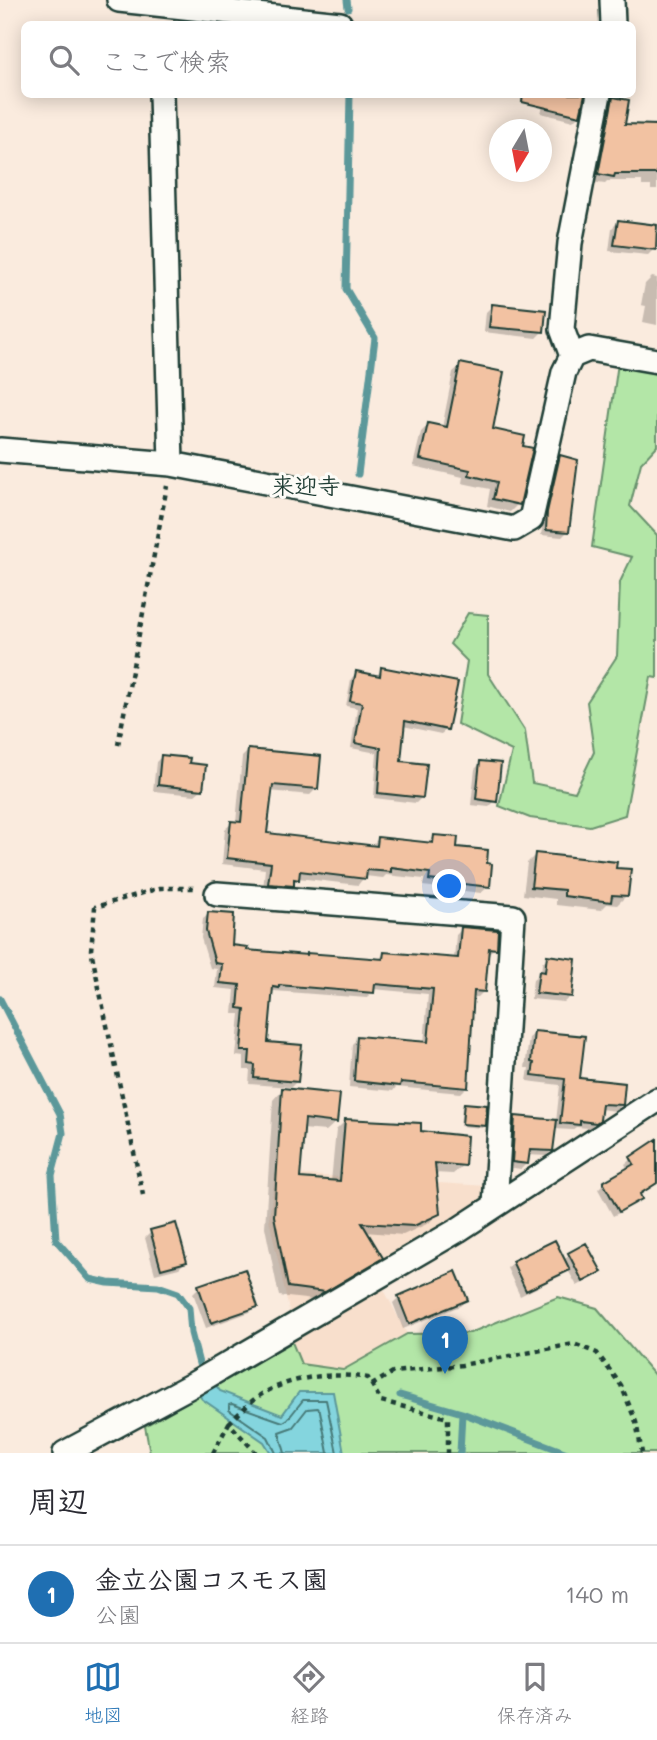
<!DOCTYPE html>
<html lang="ja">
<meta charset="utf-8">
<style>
body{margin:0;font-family:Mali,"Klee One",sans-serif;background:#f2f2f3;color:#2b2b33}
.compass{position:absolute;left:489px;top:119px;width:63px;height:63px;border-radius:50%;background:#fff;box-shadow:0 4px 18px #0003;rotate:190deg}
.you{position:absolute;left:450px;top:887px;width:24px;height:24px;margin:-18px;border:5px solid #fff;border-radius:50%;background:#1a73e8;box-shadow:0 0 0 10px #1a73e833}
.badge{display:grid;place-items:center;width:46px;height:46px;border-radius:50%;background:#1f6fb2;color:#fff;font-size:23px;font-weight:700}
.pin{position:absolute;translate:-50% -58px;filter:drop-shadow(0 2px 4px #0008)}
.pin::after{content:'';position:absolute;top:37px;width:24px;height:21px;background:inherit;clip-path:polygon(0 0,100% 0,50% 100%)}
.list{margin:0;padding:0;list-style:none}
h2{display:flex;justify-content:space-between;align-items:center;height:91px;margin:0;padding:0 28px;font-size:30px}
h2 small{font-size:23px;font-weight:400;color:#7c7c81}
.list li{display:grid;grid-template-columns:46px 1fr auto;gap:21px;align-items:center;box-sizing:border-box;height:98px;padding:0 28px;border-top:2px solid #e1e1e2}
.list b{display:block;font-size:26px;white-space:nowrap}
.list p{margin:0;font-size:23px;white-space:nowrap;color:#7c7c81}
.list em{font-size:23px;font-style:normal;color:#7c7c81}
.icon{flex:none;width:38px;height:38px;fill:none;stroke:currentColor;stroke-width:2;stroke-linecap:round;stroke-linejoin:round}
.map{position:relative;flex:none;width:657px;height:1453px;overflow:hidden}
.search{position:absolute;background:#fff;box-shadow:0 4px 18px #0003;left:21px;right:21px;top:21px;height:77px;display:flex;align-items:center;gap:18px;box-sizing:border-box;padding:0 24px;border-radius:10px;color:#7c7c81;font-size:26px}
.sheet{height:189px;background:#fff}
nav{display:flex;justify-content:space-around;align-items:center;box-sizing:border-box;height:98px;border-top:2px solid #e1e1e2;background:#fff;font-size:19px;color:#7c7c81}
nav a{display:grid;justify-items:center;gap:4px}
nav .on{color:#1f6fb2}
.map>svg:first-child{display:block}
.built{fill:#f8dfcc}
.green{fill:#b3e6a7;stroke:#69926e;stroke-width:2}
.water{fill:#84d5de;stroke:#5c989a;stroke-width:2}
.shadow{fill:#0003}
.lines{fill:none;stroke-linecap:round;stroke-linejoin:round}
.shore{stroke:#477a78;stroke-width:2}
.stream{stroke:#5c989a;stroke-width:7}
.building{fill:#f2c2a2;stroke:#1f3d34;stroke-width:2}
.street-casing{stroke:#1f3d34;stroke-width:28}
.path{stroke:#1f3d34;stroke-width:4.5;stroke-dasharray:5 5;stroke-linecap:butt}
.street{stroke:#fdfcf7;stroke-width:23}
.labels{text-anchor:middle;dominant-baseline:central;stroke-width:6;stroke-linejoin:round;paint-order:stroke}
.neighbourhood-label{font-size:23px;font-weight:bold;fill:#1f3d34;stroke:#fdfcf7}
</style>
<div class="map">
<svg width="657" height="1453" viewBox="0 0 657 1453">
<rect width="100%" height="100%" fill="#faebde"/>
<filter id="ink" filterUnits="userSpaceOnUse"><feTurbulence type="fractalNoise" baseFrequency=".0143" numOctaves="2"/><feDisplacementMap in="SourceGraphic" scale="14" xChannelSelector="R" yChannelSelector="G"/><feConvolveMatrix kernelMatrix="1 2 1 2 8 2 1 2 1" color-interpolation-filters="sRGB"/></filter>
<g filter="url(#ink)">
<path class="built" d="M275,1173L487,1186L484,1204L291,1319L269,1219Z
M382,1286L407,1334L343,1370L301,1364L292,1342Z"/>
<path class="green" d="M618,363L657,370V446L641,463L630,506L657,535V678L651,677L625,815L590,826L530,818L499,806L512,751L457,724L467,661L450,644L468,613L488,615V674L525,731L532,783L575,792L594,752L587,702L617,656L620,582L632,557L592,547Z
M558,1297L597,1308L657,1378V1453H150L145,1426L292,1342L301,1364L343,1370L407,1334L470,1333Z"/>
<path class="water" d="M213,1381L220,1391L282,1415L299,1392H333L344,1453H271L264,1442L202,1399L196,1391Z"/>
<path class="shadow" d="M546,94L579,115L573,121L541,113Z
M613,99L622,126L657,127V190H651V186H642V181H608L605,184L591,182L606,107Z
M618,222L657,227L654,249L648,255L609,251L612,228Z
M652,277L657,278V325L643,322L646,306L641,305L645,284Z
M492,306L542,332L536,338L484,332L486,312Z
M461,365L490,430L518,504L510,512L487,506L490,489L462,483L463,477L413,466L421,432L428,425L442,428L453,372Z
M560,457L568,531L562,537L541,535L554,463Z
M382,669L447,729L441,734L403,726L399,763L421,798L416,803L374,798L377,753L351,748L357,708L346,706L351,679L356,673L376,677Z
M248,751L317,788L310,795L270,791L265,834L372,845L378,839L427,844L434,837L455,848L488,887L481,893L423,886L424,879L386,875L383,878L365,876L358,885L298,878L285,892L263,890L265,869L222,864L225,829L232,823H236L242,757Z
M162,756L201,790L195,795L153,791L156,762Z
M481,763L495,801L489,807L471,805L475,769Z
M536,854L614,869L626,896L617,905L607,904L601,910L556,905V899L523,895L527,863Z
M209,914L230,947L245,952L379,959L385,953L454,959L456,935L462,929L495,948L487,954L484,991L478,997H472L467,1087L461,1093L396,1087L393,1091L349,1087L352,1044L358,1038L424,1044L428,994L373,989L367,998L274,991L271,993L267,1043L297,1081L291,1087L249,1084L250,1070H244V1057L236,1056L240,1014H233L235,990L215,988L217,969L210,968L201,938L203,919Z
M548,957L570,997L564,1002L531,999L533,979L541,973L542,963Z
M535,1033L578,1080L621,1105L616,1111L600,1109L599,1119L589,1128L576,1127L572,1130L554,1129L552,1150L546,1156L528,1155L527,1163L521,1169L507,1167L509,1124L515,1118L556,1122L560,1085L527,1081L529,1068H525L529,1038Z
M282,1090L336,1122L326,1131L303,1129L298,1180L331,1182L336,1130L345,1121L419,1132L463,1165L453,1174L434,1173L438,1213L429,1223L403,1235L365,1232L380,1257L371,1267L314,1300L279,1296L265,1227L273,1100Z
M464,1105L484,1125L482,1128L460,1126L462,1107Z
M657,1142V1184L639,1196L640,1199L634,1205L613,1216L598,1189L604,1183L628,1170L625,1164L631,1159Z
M151,1232L185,1262L179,1268L155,1274L145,1238Z
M585,1246L600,1271L594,1277L577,1286L568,1270L562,1275L520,1296L507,1268L513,1262L563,1260Z
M199,1287L256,1306L250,1312L206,1328L193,1293Z
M399,1297L466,1300L460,1306L403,1329L393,1303Z"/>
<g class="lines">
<path class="shore" d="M276,1453L268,1437L229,1410V1405L232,1404L283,1422L288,1419L303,1400H326L337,1453
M285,1453L279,1432L293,1427L307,1409L318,1408L320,1411L328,1453"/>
<path class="stream" d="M347,0L348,8
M350,94L346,289L375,338L358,474
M0,999L60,1114L63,1133L52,1175L56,1240L90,1279L108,1283L158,1286L178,1293L189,1308L191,1333L202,1375
M400,1395L462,1413L460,1453
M462,1413L567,1453"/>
</g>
<path class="building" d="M523,94H585L580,116L522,102Z
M613,97L629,100L625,124L657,125V174H615L614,177L598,174Z
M618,220L657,225L656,250L614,245Z
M492,304L546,310L544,332L489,327Z
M460,363L504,372L493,429L525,436L523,446L533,448L520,505L493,499L497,482L469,475L470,470L420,459L428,423L447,427Z
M560,455L578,460L569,532L546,530L547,512Z
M381,667L458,682L448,730L405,721L401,761L427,764L423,798L378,793L381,748L355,743L362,703L350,701L356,671L380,676Z
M248,749L321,756L318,789L273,785L267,833L377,846L378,837L433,843L434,835L458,837L457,847L488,850L487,863L492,864L490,887L429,880L430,873L391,868V872L367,870L366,879L300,871L299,880L294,879V886L268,884L271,863L227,858L231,821L241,822Z
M161,755L190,758L189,763L206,765L203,790L158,785Z
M480,761L501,763L497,802L476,799Z
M535,853L617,862L616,868L631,869L628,896L612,895L611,902L564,896V890L531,887Z
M208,912L234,914L232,945L248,947L247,950L307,955V953L383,959L384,952L458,958L461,927L498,930L497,949L489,948L485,992L474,991L468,1088L401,1082L400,1086L354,1081L357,1036L428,1042L433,989L375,984L374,993L279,985V988L273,987L268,1042L302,1045L298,1082L254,1078L255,1065L249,1064L250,1051H241L245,1009L238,1008L240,985L220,983L222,964L215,963L206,931Z
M547,955L576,959L572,997L536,993L539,971L545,972Z
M534,1031L585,1036L580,1078L625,1083L623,1105L602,1104L600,1120L596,1123L580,1121V1125L560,1123L565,1079L532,1075L534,1063L531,1062Z
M282,1088L340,1094L337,1123L305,1119L300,1178L340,1181L345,1119L421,1123V1131L467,1136L465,1166L435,1163L440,1214L414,1226L362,1223L383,1258L325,1292L288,1287L274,1216Z
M464,1103L487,1105L486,1126L462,1124Z
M515,1116L557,1120L553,1151L530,1150L528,1164L512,1162Z
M657,1139V1183L640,1194L642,1199L619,1212L603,1182L634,1164L630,1157Z
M176,1223L187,1262L161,1269L150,1230Z
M555,1240L570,1270L526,1291L512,1261Z
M586,1243L602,1272L583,1282L568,1253Z
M245,1269L258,1307L211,1323L198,1285Z
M456,1271L468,1300L409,1324L398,1296Z"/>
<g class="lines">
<defs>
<path id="street" d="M119,0L340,24
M612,0L613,24
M161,94L171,464
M572,356L562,329L570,243L599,94
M0,450L171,464L514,529L531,519L564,372L572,356L589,349L657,361
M217,894L513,917L495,1205
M65,1453L192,1385L458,1230L657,1100"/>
</defs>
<use href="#street" class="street-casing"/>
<path class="path" d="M118,745L167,486
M143,1195L91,950L95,907L160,888H197
M372,1385L393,1372L462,1365L574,1344L597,1353L621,1385L636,1422L642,1453
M229,1423C239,1414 250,1401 262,1394C293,1376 334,1372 368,1378L381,1401L448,1418V1453
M213,1453L229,1423L256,1453"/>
<use href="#street" class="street"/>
</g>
</g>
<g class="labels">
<g class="neighbourhood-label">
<text x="306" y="485">来迎寺</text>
</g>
</g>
</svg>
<svg class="compass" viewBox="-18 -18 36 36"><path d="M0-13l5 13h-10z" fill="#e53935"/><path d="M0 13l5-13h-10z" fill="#7c7c81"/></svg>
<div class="you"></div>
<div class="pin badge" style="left:445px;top:1374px">1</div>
<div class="search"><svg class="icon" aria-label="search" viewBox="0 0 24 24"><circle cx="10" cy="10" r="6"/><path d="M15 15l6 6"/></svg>ここで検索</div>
</div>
<section class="sheet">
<h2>周辺<small></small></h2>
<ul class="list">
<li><span class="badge">1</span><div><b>金立公園コスモス園</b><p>公園</p></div><em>140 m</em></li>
</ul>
</section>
<nav>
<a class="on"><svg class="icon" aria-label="map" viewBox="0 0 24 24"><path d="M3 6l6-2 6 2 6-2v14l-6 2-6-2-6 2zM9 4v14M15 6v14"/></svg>地図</a>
<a><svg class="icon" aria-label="directions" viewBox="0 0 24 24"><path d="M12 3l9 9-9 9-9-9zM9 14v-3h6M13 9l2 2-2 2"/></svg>経路</a>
<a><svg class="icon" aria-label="saved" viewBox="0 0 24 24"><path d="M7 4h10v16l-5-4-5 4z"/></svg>保存済み</a>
</nav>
